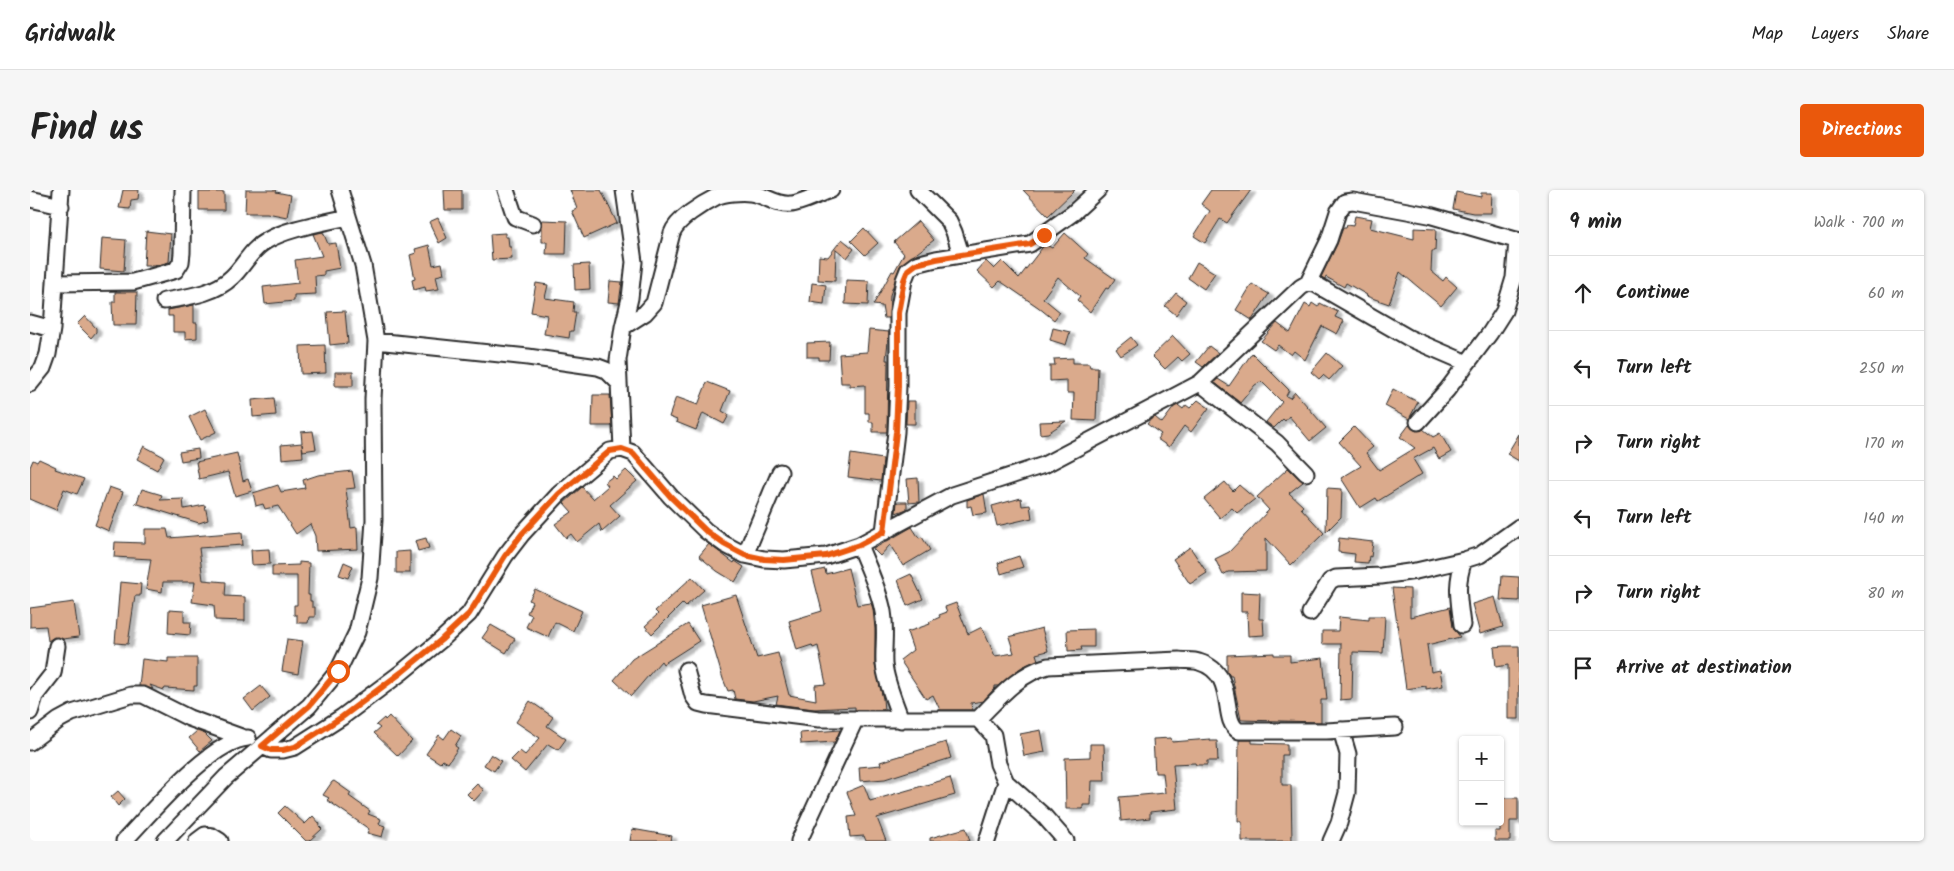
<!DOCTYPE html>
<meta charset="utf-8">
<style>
body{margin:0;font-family:Kalam,sans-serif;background:#f6f6f6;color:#222}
.controls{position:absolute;right:15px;bottom:15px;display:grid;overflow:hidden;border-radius:5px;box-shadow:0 1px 4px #0004}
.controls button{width:45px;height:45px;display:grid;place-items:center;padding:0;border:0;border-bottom:1px solid #e0e0e0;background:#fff;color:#222;font:25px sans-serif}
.stop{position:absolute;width:15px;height:15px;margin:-11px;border:4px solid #ea580c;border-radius:50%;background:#fff}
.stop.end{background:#ea580c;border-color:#fff;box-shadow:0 1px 5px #0008}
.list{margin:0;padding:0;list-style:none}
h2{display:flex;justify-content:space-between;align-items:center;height:65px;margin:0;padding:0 20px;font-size:21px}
h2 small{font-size:16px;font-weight:400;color:#767676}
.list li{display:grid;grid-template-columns:32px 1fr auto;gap:15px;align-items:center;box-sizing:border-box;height:75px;padding:0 20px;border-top:1px solid #e0e0e0}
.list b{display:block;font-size:19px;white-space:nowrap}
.list em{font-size:16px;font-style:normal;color:#767676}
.icon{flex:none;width:28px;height:28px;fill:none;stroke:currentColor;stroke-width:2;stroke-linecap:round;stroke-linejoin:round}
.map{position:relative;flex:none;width:1489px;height:651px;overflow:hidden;border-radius:5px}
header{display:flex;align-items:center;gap:30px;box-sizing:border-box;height:70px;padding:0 25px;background:#fff;border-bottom:1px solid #e0e0e0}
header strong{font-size:24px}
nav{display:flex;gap:28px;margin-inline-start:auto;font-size:18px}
.intro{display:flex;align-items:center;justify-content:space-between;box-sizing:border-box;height:120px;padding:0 30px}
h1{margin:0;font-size:35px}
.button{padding:12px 22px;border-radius:5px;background:#ea580c;color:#fff;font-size:18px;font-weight:700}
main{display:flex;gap:30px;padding:0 30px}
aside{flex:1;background:#fff;border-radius:5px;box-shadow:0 1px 4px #0004}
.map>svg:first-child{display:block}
.building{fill:#daaa8c;stroke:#2b2b2b;filter:url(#shadow)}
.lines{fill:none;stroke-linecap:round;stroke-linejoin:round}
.minor-casing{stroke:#2b2b2b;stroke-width:19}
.minor{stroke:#fff;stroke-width:15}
.route{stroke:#ea580c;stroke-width:6}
</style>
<header>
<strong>Gridwalk</strong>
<nav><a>Map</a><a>Layers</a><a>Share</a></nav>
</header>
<div class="intro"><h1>Find us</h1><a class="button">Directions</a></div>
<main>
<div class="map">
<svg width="1489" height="651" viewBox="0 0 1489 651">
<defs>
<filter id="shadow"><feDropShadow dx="5" dy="3" stdDeviation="1" flood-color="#0004"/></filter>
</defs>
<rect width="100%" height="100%" fill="#fff"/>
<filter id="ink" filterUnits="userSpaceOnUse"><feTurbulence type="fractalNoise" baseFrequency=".02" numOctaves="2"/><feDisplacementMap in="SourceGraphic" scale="10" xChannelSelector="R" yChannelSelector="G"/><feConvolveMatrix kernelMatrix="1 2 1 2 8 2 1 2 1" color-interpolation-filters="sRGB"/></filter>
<g filter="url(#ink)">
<path class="building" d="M93,0H109L108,9L101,10L100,19L89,18Z
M216,0H247L246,2L261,5L257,27L237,23H215Z
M414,0H432V20H415Z
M540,0H571L587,33L554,48L542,21L547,19Z
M993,0H1045L1018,26Z
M1181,0H1221L1197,33L1190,29L1175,53L1164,46L1180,21L1171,14Z
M169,2H194V20H169Z
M1426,2L1451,7V3H1462L1461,23H1443L1423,19Z
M1325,26L1342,29L1340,38L1384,49V38L1406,39L1405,61H1402L1401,81L1413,91L1416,87L1427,97L1411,116L1370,82L1359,114L1336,106L1337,105L1316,93L1314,97L1296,87L1295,89L1291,87L1307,54L1313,38H1316L1317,35L1323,36Z
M408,28L417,48L409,53L399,32Z
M512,30L537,31L536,64H516L517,52H512Z
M888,31L904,50L870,76L860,105L859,128H854L852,116L843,115L862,81L864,82L874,64L864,52Z
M834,38L848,53L835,65L821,51Z
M116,41L141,44L139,72L124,76H114Z
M293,42L298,54L306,53L310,78L294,81V85L285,86L286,104L264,105V111L235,114L233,97L268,93L265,70L292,66L283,44Z
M475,43V47H478L479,57H481L482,69L462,70L460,44Z
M1035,43L1058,64L1055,68L1085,89L1078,99L1076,98L1060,122L1047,110L1050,106L1028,87L1013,108L1030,122L1024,130L1008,117L970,91L964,97L947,81L956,71L964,79L972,71L989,88L1015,54L1022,58Z
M72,48L96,50L94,81L70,79Z
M812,49L824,59L817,68L806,59L805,91L788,90L789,66L798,67Z
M399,55L403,75L412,73L414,84L406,86L409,99L396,101L395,97L384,100L382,90L385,89L380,65L386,63L385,59Z
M1167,72L1185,83L1174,99L1158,88Z
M559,74L560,99L545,100L544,75Z
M816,90L839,91L838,115L815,114Z
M580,91L592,92L589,113L578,112Z
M506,93L518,95L515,108L544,112L543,122H546L543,141H540L539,148L514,144L517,125L501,122Z
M782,93L796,95L794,114L780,112Z
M1222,94L1239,104L1222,130L1206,120Z
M85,102H107L106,135H83L82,112H85Z
M1146,103L1156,111L1146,125L1135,116Z
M1282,113L1288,117L1290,113L1308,122L1305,127L1314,131L1307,144L1292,136L1275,170L1264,161L1261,165L1248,155L1244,160L1231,151L1247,133L1260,143L1275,114L1280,117Z
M164,115V133H167V148L155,149V142H143V126H138V120Z
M315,121L318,153L300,155L297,122Z
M55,126L66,138V142L61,148L47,134Z
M1023,138L1040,142L1036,155L1020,150Z
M839,140L859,142L856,170H858L857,242H843V232H839V223H835V195L820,196V193H811L809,164L837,162Z
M1143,146L1160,164L1152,171L1148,167L1135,179L1122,166Z
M1101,147L1107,155L1091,166L1086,159Z
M800,152L799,170H789V167H777V153Z
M295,155L296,183L271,184L270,156Z
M1179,156L1188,163L1173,177L1166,172Z
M1222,163L1259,200L1256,206L1260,208L1265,202L1296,238L1280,251L1259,226L1255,231L1253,229L1244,238L1236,232L1252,212L1232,192L1231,193L1230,192L1225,195L1210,213L1184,192L1188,189L1199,196Z
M1297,163L1312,176L1299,190L1293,185L1289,189L1281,182Z
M1043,168V173H1059L1060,177H1068L1066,231L1043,230L1044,203H1037V190L1020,191V175H1025L1024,169Z
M305,182H323V196H305Z
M677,192L700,201L692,221L699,225L694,234L673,223L666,240L646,232L647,230L639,227L646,207L668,215Z
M1363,199L1388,212L1379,229L1355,216Z
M563,205H580L582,236H562Z
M244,208L246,225L223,227L222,210Z
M1168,210L1179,218L1161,242L1154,236L1139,257L1127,249L1131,244L1117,234L1121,229L1125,227L1132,233L1144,217L1148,215L1153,219L1156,215L1160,218Z
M877,211H885V234H876Z
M175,219L186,242L170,250L159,227Z
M1036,231L1018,243L1010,244L1009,232Z
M1379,235L1386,241L1393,239L1403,247L1410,243L1421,262L1409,269L1403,258L1383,269L1392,284L1348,311L1346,308L1330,318L1311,288L1331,276L1309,252L1324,237L1343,257L1336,263L1349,280L1385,258L1370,247Z
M283,241L286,259L273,261L272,254L273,267L252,269L251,255L272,253L271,242Z
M1489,244V271L1477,264Z
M114,256L134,267L127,280L107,269Z
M168,259L169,268L151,271L149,262Z
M207,263L213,291L218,289L222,301L205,306L198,282L169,289L166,272Z
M821,264L853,269L851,291L818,287Z
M9,269L26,277L25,279L54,289L47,304L34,299L26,320L0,309V277L3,270L7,272Z
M1258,278L1273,292L1259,303L1273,316L1271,318L1294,343L1261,375L1236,348V381L1198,382L1193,385L1185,369L1199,362L1239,320L1227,307Z
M596,280L607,291L580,315L590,326L572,342L569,334L547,352L541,344L536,348L525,334L542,322L534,313L552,297L563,309L578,296L575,292L583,286L586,289Z
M322,281L325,298L316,299L321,338L327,337L328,359L286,361L285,346L280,334L266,344L248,316L235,319L233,314L226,316L223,303L248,295L251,302L275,298L273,290L288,285Z
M888,288L889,312L879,313L877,289Z
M1195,292L1203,301L1209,295L1225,309L1207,323L1202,318L1190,328L1174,309Z
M79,297L93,302L79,341L65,335Z
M1297,298L1312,299L1311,327L1296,342Z
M112,299L132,305L130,310L153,309L154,319L175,315L178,330L169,333L105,313L107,312Z
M954,304L957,323L943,325L941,316L937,317V310Z
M991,308L992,316L1000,315L1002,328L967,336L962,316Z
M867,312H877V319L866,323Z
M882,337L889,348L892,347L900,360L873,376L860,355L850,366L843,359Z
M115,339H137L139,348L212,342L213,355L169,358L173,390L196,392L195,406L215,407V431L185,430L184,415L162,412L165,392H133L132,402L116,399L121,369L84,367L85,352L115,353Z
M396,348L399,358L388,361L385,351Z
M1309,348L1343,352L1341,367L1339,366L1338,373L1324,372L1325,364L1308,362Z
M679,354L704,373L705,371L714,377L705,392L687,381L669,366Z
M1160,357L1177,383L1160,394L1143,369Z
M239,359L240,374L222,375L221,360Z
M380,361V383H366V362Z
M989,366L993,377L971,384L968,373Z
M269,372L279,373L278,405H280V411H282V417H285V427H279L278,433H267V425H264V415H267V386H242V376L269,375Z
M314,372L323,376L318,388L309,385Z
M818,378L827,415L841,413L843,419L845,439V475L853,509L854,520H825V517L784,519L746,514L748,506L723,511L705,509L703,500L698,501L693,489L671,415L706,405L727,468L748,463L759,505L786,510L785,495L796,494L788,456L783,458L782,455L767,460L759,431L792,421L782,382L795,379L796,384Z
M881,384L893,409L877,416L868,390Z
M1472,386L1489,387V411L1470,410Z
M662,387L674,400L656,416L653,413L622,444L615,436L628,424L625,421Z
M90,392L111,394L110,406H105L98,454L85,453Z
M1362,398L1380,399V427L1420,417L1423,437L1430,447L1397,455L1401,482L1410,480L1413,496L1396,499V496L1376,499Z
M505,399L552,421L543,441L525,432L518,447L496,437L502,425L497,423L502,412L499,410Z
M1211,402L1230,403L1229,429H1233L1234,445L1218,446L1217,422H1211Z
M1465,407L1473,437L1450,444L1442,414Z
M44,412L49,447L33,449L24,447L18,451L16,436L0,437V418Z
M926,413L938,444L952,437L965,466L984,463L979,447L1012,438L1018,461L1006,464L1008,470L992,477L968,496H965V498L953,511L941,513L942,520H910L903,505L896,509L870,470L883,460L877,442L900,434L899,432L910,427L909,425L917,422L915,417Z
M139,420L154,421V432H161L160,445L138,443Z
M1339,426H1355L1353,463L1323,462L1322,509L1310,510L1311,454H1292V441H1308L1309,427L1339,430Z
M658,434L669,451L633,474L631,471L601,506L584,490L602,469Z
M461,435L485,449L476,463L452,448Z
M1064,439V457H1051L1052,460L1038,461L1037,440Z
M257,449L273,451L268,484L252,481Z
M1474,456H1489V529H1478V475L1466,477L1464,457Z
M1244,463V465H1260V472L1293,468L1297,510H1291V532L1211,530L1202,486H1200L1197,481V465Z
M138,468H167V496H164V500L135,498L134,500L120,495L123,499L109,496L112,469L138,472Z
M231,496L240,507L223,521L214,509Z
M500,511L523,527L517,536L536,549L528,560L518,554L495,582L481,570L490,561L495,565L510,548L486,532Z
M359,526L382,551L368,566L344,543L350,538L346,535L354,528L355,530Z
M421,539L431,546L425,556L428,558L418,573L413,570L410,573L396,564L409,545L414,549Z
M810,540L805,552L771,554L770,543Z
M1011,540L1015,562L994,566L990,544Z
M167,541L175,544L182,551L170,561L159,548Z
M1141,548L1142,552L1180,549V551H1187L1188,571H1177V575H1166L1165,573L1143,574L1147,619L1120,622V628L1091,631L1089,607L1135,603L1133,583H1125L1123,549Z
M1209,550H1222V553L1257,554V565H1252V595H1261L1262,651H1212V631H1208Z
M916,552L921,568L855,589L830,591L829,577L851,575L850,572Z
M1060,554H1074L1075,591H1062L1061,615H1053V619H1036L1035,568L1060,567Z
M461,564L471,571L464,581L454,575Z
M920,588L925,605L847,628L856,651H836L834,646L820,647L818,627L826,626L817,602L834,595L840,611Z
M304,591L321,603L319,606L340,621L338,624L351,629L349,634L355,636L352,647L337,643L339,639L297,610L299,608L293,605L302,592Z
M447,594L454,600L444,611L437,604Z
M88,601L95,609L88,616L81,607Z
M1470,608H1488V631H1480V651H1465V641H1470Z
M255,616L275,634L283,626L290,634L289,636L292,639L279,651H276L248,623Z
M936,638L940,651H900V648Z
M602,639L642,646L641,651H600Z"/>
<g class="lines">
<defs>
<path id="minor" d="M476,0L485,27L503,34
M888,0L919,31L924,42L931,64
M0,9L31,16
M25,93L103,92L146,80L151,72L152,63L153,0
M1278,93L1299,50L1308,22L1315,12L1323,11L1399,25L1489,51
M134,111C157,107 185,104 202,87C214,76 221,59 236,51C258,38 293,33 318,27
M0,133L22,139
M593,137L615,123L624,113L642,43C647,29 672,14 686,7C695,3 711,2 720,3C734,4 746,16 761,14C769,14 791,3 801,0
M346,151L498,167L568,177L576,180L588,192
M1170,193L1247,253L1276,283
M0,194L13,178L18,164L22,139L31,0
M1388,232L1417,200L1460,143L1474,121L1484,88L1487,50
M592,259L588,170L593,137L600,108L604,72L594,0
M854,342L866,242L868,196V123L874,90L878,80L886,74L906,69L1000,54L1043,23L1068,0
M829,355C837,375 847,395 852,417C857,436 853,455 854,474C856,493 865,512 871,530
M715,365L750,282
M1280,423L1300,391L1306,388L1351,386L1386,381L1434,370L1450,365L1489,337
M1432,435C1429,409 1425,396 1434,370
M656,480L663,506L668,513L676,515L789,529H948L963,545L968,574L976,592L1014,626L1036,651
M0,522L5,506L23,483L27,456
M948,529C969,508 988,484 1018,476L1149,470C1155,471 1163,470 1169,472C1209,484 1189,531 1209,541H1296L1365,537
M0,552L29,530L42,523L101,505H113L159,528L214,548
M232,556L241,560H253L265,557L312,527L372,482L411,450L439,424L475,366L492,344L529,304L580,261L592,259L603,263L641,307L676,341L694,354L715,365L734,369L754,370L796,366L829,355L922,305L1014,275L1170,193L1271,97L1278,93L1285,94L1379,148L1437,173
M94,651C120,624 180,551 218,548
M135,651L196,587L279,516L308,481L327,442L340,388L344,330L343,209L346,151L333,75L310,0
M167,651L175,645L182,646L190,651
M769,651L825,530
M957,651L976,592
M1301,651L1309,633L1317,603L1318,564L1311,540"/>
</defs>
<use href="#minor" class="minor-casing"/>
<use href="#minor" class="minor"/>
</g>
</g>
<g class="lines" filter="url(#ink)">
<path class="route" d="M308,481L279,516L232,556L241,560H253L265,557L312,527L372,482L411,450L439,424L475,366L492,344L529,304L580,261L592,259L603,263L641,307L676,341L694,354L715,365L734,369L754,370L796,366L829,355L854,342L866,242L868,196V123L874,90L878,80L886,74L906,69L1000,54L1014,45"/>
</g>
</svg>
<div class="controls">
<button>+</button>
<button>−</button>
</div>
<div class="stop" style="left:308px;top:481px"></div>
<div class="stop end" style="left:1014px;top:45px"></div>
</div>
<aside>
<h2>9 min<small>Walk · 700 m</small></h2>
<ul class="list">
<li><svg class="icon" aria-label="ahead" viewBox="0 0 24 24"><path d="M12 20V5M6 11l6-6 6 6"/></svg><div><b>Continue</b></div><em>60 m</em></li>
<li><svg class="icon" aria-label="left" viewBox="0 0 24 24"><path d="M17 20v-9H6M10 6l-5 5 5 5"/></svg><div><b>Turn left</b></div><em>250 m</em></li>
<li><svg class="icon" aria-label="right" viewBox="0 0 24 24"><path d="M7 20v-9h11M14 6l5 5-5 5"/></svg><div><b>Turn right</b></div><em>170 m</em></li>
<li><svg class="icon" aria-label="left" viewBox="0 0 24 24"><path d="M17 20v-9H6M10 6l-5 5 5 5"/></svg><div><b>Turn left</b></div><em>140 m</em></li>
<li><svg class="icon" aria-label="right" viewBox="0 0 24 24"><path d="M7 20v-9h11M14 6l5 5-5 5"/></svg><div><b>Turn right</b></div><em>80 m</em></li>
<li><svg class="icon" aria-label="arrive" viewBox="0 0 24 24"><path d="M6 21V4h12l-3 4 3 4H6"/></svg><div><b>Arrive at destination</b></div></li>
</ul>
</aside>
</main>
